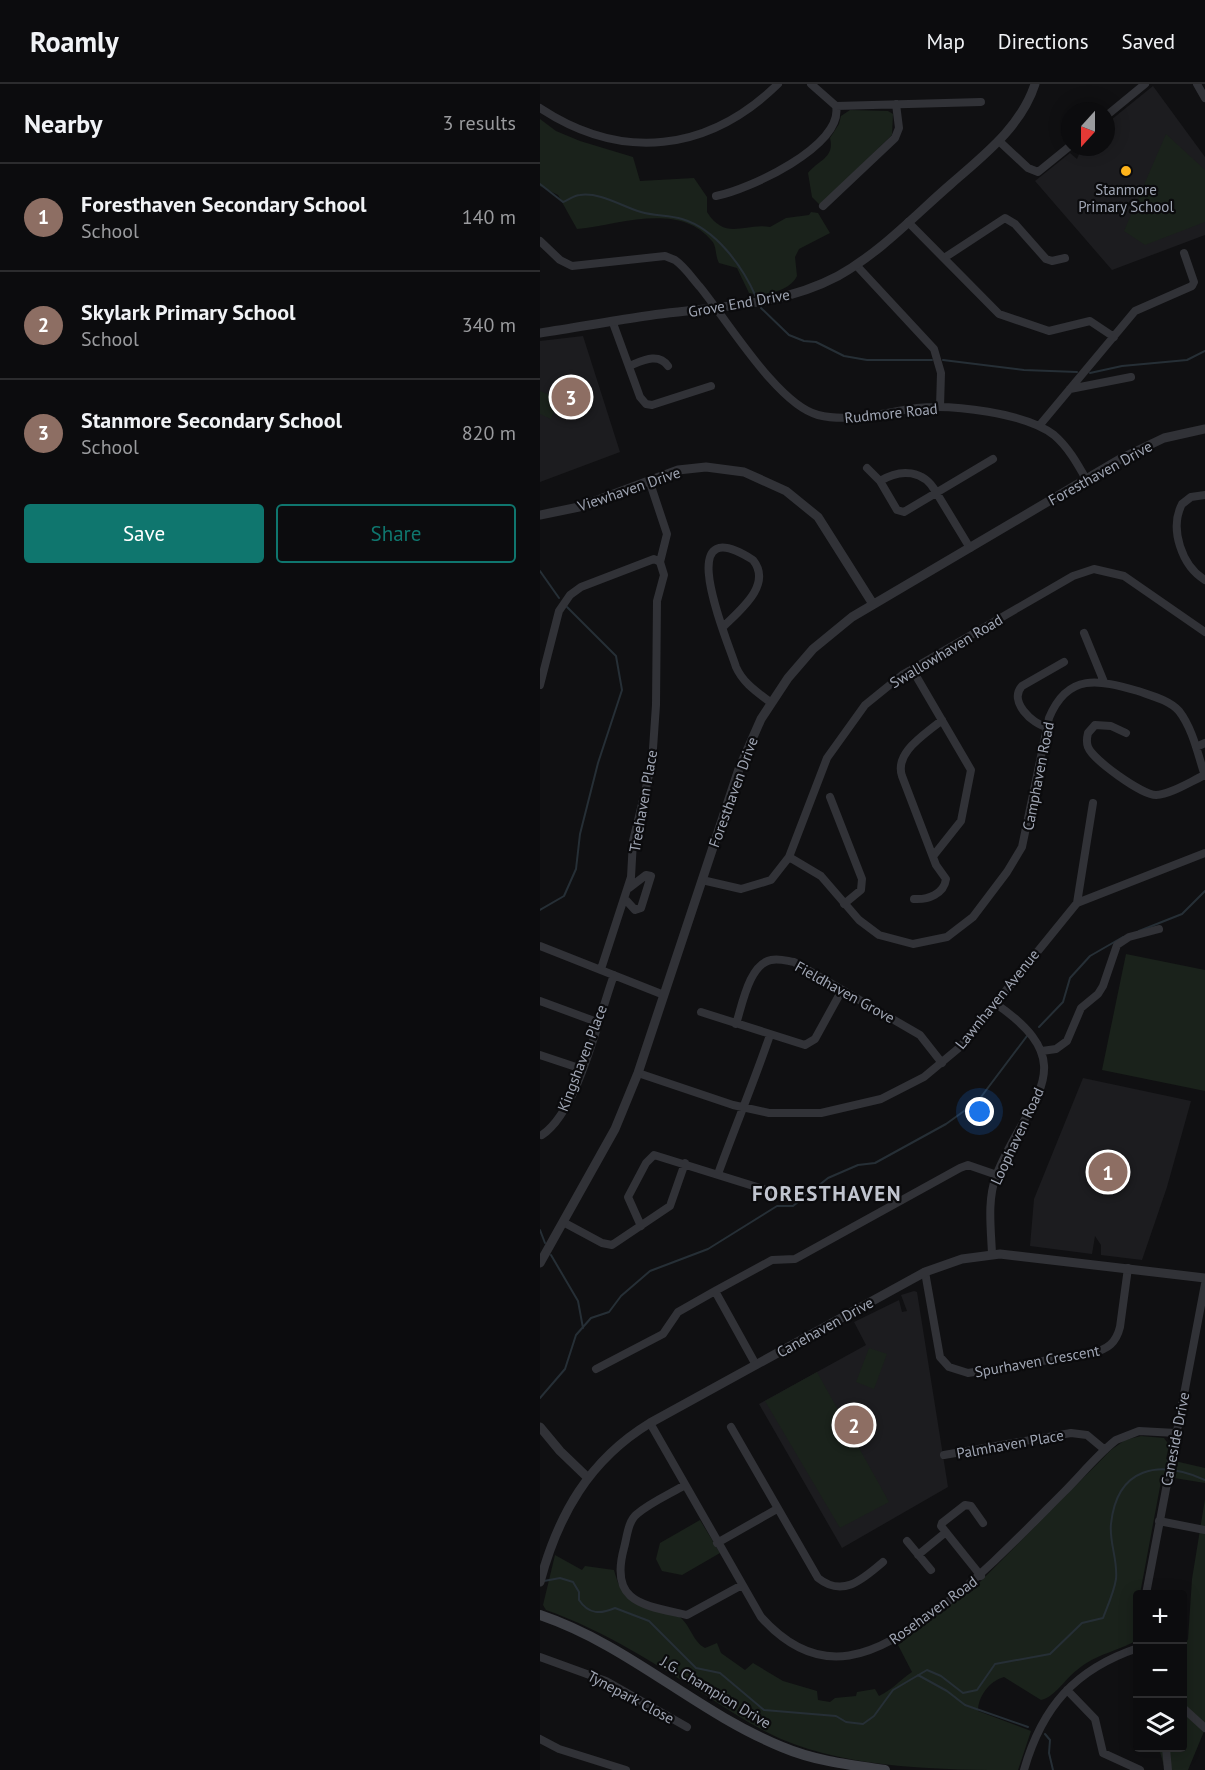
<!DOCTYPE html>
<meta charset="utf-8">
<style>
body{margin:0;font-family:"PT Sans",sans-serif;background:#151517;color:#f1f3f6}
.controls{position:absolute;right:18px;bottom:18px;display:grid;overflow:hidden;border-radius:6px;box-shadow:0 3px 15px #0003}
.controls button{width:54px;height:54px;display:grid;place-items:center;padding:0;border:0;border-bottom:2px solid #2c2c2e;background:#0c0c0e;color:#f1f3f6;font:30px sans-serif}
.compass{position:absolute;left:521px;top:18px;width:54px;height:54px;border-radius:50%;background:#0c0c0e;box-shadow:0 3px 15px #0003;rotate:201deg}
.you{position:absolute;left:440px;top:1028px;width:21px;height:21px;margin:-15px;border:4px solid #fff;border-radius:50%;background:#1a73e8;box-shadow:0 0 0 9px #1a73e833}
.badge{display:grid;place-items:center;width:39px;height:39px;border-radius:50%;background:#0f766e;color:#fff;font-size:20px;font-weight:700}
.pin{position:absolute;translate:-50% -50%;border:3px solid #fff;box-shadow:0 2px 6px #0006}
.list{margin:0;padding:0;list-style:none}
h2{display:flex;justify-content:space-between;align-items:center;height:78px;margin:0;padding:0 24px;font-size:26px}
h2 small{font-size:20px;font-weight:400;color:#9a9b9e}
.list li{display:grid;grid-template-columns:39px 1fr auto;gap:18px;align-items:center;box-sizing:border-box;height:108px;padding:0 24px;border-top:2px solid #2c2c2e}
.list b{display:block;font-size:22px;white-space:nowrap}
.list p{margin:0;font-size:20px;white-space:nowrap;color:#9a9b9e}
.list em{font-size:20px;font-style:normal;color:#9a9b9e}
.actions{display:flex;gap:12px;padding:18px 24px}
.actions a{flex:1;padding:14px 0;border:2px solid #0f766e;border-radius:6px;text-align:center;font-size:21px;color:#0f766e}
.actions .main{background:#0f766e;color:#fff}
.icon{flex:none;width:33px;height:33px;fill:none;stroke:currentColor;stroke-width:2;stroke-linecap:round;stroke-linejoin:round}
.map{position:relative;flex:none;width:665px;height:1686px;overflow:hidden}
header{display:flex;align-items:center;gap:36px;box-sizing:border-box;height:84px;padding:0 30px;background:#0c0c0e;border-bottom:2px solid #2c2c2e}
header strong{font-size:28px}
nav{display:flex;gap:33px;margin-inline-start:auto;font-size:21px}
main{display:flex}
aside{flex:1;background:#0c0c0e}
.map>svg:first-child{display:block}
.built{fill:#1c1c1f}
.green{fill:#1a221b}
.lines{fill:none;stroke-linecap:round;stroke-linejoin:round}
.stream{stroke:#262f36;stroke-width:2}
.minor{stroke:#313237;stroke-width:8}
.tertiary{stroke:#313237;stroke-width:9}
.secondary{stroke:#3f4147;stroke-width:10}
.poi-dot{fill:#ffb41b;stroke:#0b0b0d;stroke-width:2}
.labels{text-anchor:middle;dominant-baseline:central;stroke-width:4.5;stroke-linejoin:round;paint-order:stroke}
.poi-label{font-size:15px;fill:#a0a6b4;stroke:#0b0b0d}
.street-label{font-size:15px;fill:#a0a6b4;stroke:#0b0b0d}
.district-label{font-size:21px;font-weight:bold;letter-spacing:1.5px;fill:#c1c5cf;stroke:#0b0b0d}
</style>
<header>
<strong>Roamly</strong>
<nav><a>Map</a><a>Directions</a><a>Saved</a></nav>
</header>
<main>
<aside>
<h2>Nearby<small>3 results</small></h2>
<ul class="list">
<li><span class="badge" style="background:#8d6e63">1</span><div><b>Foresthaven Secondary School</b><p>School</p></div><em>140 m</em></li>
<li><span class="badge" style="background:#8d6e63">2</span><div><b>Skylark Primary School</b><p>School</p></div><em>340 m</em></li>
<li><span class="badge" style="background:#8d6e63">3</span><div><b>Stanmore Secondary School</b><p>School</p></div><em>820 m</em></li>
</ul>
<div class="actions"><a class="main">Save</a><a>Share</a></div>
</aside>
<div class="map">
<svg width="665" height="1686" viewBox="0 0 665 1686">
<rect width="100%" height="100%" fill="#101012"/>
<path class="built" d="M613,2L665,73V151L572,186L495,97L530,69L537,75L539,70L533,66L537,63H566V40Z
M43,252L80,368L0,398V257Z
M543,994L651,1017L627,1103L602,1176L561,1171V1161L555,1152L552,1170L490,1162L494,1115Z
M374,1207L377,1208L408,1403L302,1464L219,1320L326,1261L314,1238L359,1216L362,1228L367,1227L361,1211Z"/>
<path class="green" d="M310,26L348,27L353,30L352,51L280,121L272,113L268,89C278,76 295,74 290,54L299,40L301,32Z
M0,35L16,47L40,57L93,73L100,97L154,94L167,113V128C186,158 205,138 230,143L246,134L269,131L271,128L278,129L290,149L259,165L255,173L257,192C250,207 224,213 209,209L197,184L179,179C175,172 177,163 172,157C139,117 79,141 37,145L18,111L0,102Z
M626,50L665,86V138L605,161L584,147Z
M0,307L19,315L11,335L0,330Z
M586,870L665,886V1007L562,986Z
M329,1264L347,1270L334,1305L316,1298Z
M277,1288L349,1418L300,1444L225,1317Z
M601,1352L624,1354L629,1361L626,1375L665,1384V1399L622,1392L600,1510H598L597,1556C577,1568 557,1569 537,1586C525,1595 515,1613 501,1616L464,1593C449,1597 438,1613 438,1627L491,1647L478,1686C402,1686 312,1685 241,1655C216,1644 193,1629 170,1614C117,1581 65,1547 6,1526L3,1521L15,1471L42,1486L45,1482L74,1486C85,1530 108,1515 138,1532C150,1539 152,1557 165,1564L177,1559L181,1569L205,1586L213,1579L243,1597L277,1607L278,1616L290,1618L295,1614L316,1612L317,1608L335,1605L339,1612C352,1606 360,1596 372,1588L358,1561L440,1498L571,1366L585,1356Z
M665,1415V1645L648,1686H625L619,1664H642L643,1566L648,1555L652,1495Z
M160,1436L180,1469L142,1491L122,1487L116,1475L120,1459Z"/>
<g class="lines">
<path class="stream" d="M0,100L23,118C28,116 35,111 40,111C60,108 83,123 101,128C114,132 129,131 142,135C176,145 203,183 216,213
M221,224L249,251L264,257L276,258L304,272L327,276H392
M403,276L484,286L537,288
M550,289L582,282L647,276L665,267
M0,487L19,514
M0,826L24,812L36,785L40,750L58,679L82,606L76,572L27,523
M599,847L642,830L665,807
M499,943L523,918L530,894L550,872L583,853
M0,1146L5,1159
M11,1171L38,1217L43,1244
M0,1314L25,1285L36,1251L51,1234L69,1228L81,1212L110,1187L168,1165L237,1122H253L288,1094L318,1081L335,1079L406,1040L438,1017L487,952
M4,1497L20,1494L33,1498L39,1508V1516C49,1531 61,1530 75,1524L109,1537L156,1584L180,1589L224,1626L296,1632L306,1638L323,1640L334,1632L353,1606L387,1586L401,1592L423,1609L437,1606L455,1580L510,1570L542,1539L563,1534C568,1521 574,1508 576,1495C578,1476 569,1458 571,1440C577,1383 619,1375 665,1396
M378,1591L407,1607L425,1621L488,1643
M505,1650L510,1656L509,1669L513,1686"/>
<path class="minor" d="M657,0L665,14
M296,22L441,18
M0,24C82,78 168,68 238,0
M566,32L605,0
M459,57L488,84L498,88L530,62
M176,112C208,106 304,62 296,22L271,0
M283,122L355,54L359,44L356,20
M368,138L459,230L509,247L550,237L574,253
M0,157L20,176L32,182L125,172L135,176C145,183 152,194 160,203C187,236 238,321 278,331C310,339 345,328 377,324C412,320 486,329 514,351C528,363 537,379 546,395
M404,174L465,134L475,140L506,175L512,177L525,174
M316,181L394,265L401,289L400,323
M73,239L100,313L106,320L112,321L171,302
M89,282C102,277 118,268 128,282
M530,305L591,293
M499,342L595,227L652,202L654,198L644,169
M327,384L340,397
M109,396L127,450L120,478
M665,411L651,413L642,420C629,445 642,482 665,496
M430,464L396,408C384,386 361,384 340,397L357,426L364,428L453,375
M183,543C199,527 233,501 213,476C130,423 187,555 196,583C203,599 217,608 230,618
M544,549L564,598
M372,585L431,686L421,737L394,771
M0,601L19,527L30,511L41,503L114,475L120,478L124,491L117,517L116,621L112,679L93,757L91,793L61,885
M507,643C492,640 468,617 482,602L524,578
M586,649L571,642L555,641L548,649C547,653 546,658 548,663C553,676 602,711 616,711C632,710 651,697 665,691
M656,663L665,659
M290,713L322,795L321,806L304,820
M249,773L281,792L319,836L339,851L373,860L407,853L433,833L467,788L482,763L509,634C528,588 559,596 598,607C612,612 629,616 639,627C653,645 658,671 665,692
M162,796L201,805L231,796L249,773L287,674L325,621L362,591L533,492L554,485L584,492L665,548
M85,815L95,826L101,824L111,792L106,791L89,804
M374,815C388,816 404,810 406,795L396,781L362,692C354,668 386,650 402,636
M537,819L553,719
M0,862L124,911
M0,917L57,938
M161,928L265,961L275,955L302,906
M196,940C202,922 209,880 231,876C239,874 247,877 254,878L380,951L402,979
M502,967L516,965L527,957L541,924L558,910L563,902L577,861L589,853L619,845
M0,971L42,985
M98,989L193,1021L229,1029H281L341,1015L384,993L420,963L537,819L665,769
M2,1051C39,1026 58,934 74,891
M178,1090C195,1043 214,998 230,951
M23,1138L62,1159L72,1161L130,1122L145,1079
M101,1142L88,1113L106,1079L114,1071L233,1108
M452,1170C451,1144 447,1117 456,1092C485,1016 548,983 456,920
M385,1188L400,1273L409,1283L428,1289L552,1269C568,1265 576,1259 580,1243L588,1184
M175,1207L216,1281
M56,1285L123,1250L138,1228L175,1207L232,1176L255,1175L420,1084L428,1081L457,1091
M110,1339L221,1533C281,1600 337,1571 397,1526C444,1490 483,1449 524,1408C541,1391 557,1371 576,1356L599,1347L636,1349
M191,1343L278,1494C303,1514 323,1495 343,1478
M404,1371L531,1349L547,1351L565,1366
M145,1401C130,1410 111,1418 97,1430C88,1437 87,1453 84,1464C69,1519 103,1521 147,1531L202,1501
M619,1437L665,1446
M367,1457L391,1486
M177,1459L237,1425
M378,1471L406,1448
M441,1492L401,1442L402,1439L425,1421L431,1422L443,1439
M606,1510L665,1200
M0,1573L66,1597L147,1643
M527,1606L555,1635L563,1669L600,1686
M642,1623L665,1644
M0,1655L19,1665L86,1686
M626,1664L628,1686
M484,1686C502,1623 535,1585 598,1564"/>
<path class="tertiary" d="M0,249C33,244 66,238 99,233C167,222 236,225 298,192C341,168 375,131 411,100C444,71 481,43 495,0
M0,431L39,423L138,386L166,383L204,388L246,407L278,433L333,520
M0,1179L75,1045L98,989L199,685L221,635L248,594L273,565L312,533L582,374L624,354L665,345
M0,1343L20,1367L47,1393
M0,1498C18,1431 49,1376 110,1339L385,1188L422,1175L460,1170L665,1194"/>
<path class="secondary" d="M0,1531C89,1561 156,1628 242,1663C275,1677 310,1681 345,1686"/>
</g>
<circle class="poi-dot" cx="586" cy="87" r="6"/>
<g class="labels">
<g class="poi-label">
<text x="586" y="105">Stanmore<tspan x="586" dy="17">Primary School</tspan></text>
</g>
<g class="street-label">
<text transform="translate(199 219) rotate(-10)">Grove End Drive</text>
<text transform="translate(351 329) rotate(-6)">Rudmore Road</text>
<text transform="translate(560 389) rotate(-29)">Foresthaven Drive</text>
<text transform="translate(89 405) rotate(-19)">Viewhaven Drive</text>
<text transform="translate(406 567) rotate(-31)">Swallowhaven Road</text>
<text transform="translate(498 692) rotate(-79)">Camphaven Road</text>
<text transform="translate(193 708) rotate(-70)">Foresthaven Drive</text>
<text transform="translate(103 717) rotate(-80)">Treehaven Place</text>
<text transform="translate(305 908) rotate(29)">Fieldhaven Grove</text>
<text transform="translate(457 915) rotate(-51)">Lawnhaven Avenue</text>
<text transform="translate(42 974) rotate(-69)">Kingshaven Place</text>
<text transform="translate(477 1052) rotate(-65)">Loophaven Road</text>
<text transform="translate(285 1243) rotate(-29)">Canehaven Drive</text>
<text transform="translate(497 1277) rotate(-10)">Spurhaven Crescent</text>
<text transform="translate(635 1355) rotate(-79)">Caneside Drive</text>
<text transform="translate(470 1360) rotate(-10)">Palmhaven Place</text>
<text transform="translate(393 1526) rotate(-36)">Rosehaven Road</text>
<text transform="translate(176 1608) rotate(31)">J.G. Champion Drive</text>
<text transform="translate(91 1613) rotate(28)">Tynepark Close</text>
</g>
<g class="district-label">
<text x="287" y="1109">FORESTHAVEN</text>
</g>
</g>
</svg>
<div class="controls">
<button>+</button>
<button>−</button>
<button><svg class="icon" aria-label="layers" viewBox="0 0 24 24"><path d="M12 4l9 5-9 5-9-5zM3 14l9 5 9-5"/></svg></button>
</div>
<svg class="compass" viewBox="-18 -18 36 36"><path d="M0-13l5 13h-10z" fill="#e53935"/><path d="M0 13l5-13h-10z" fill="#9a9b9e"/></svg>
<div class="you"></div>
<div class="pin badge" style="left:568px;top:1088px;background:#8d6e63">1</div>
<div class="pin badge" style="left:314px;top:1341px;background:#8d6e63">2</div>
<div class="pin badge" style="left:31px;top:313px;background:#8d6e63">3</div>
</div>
</main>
